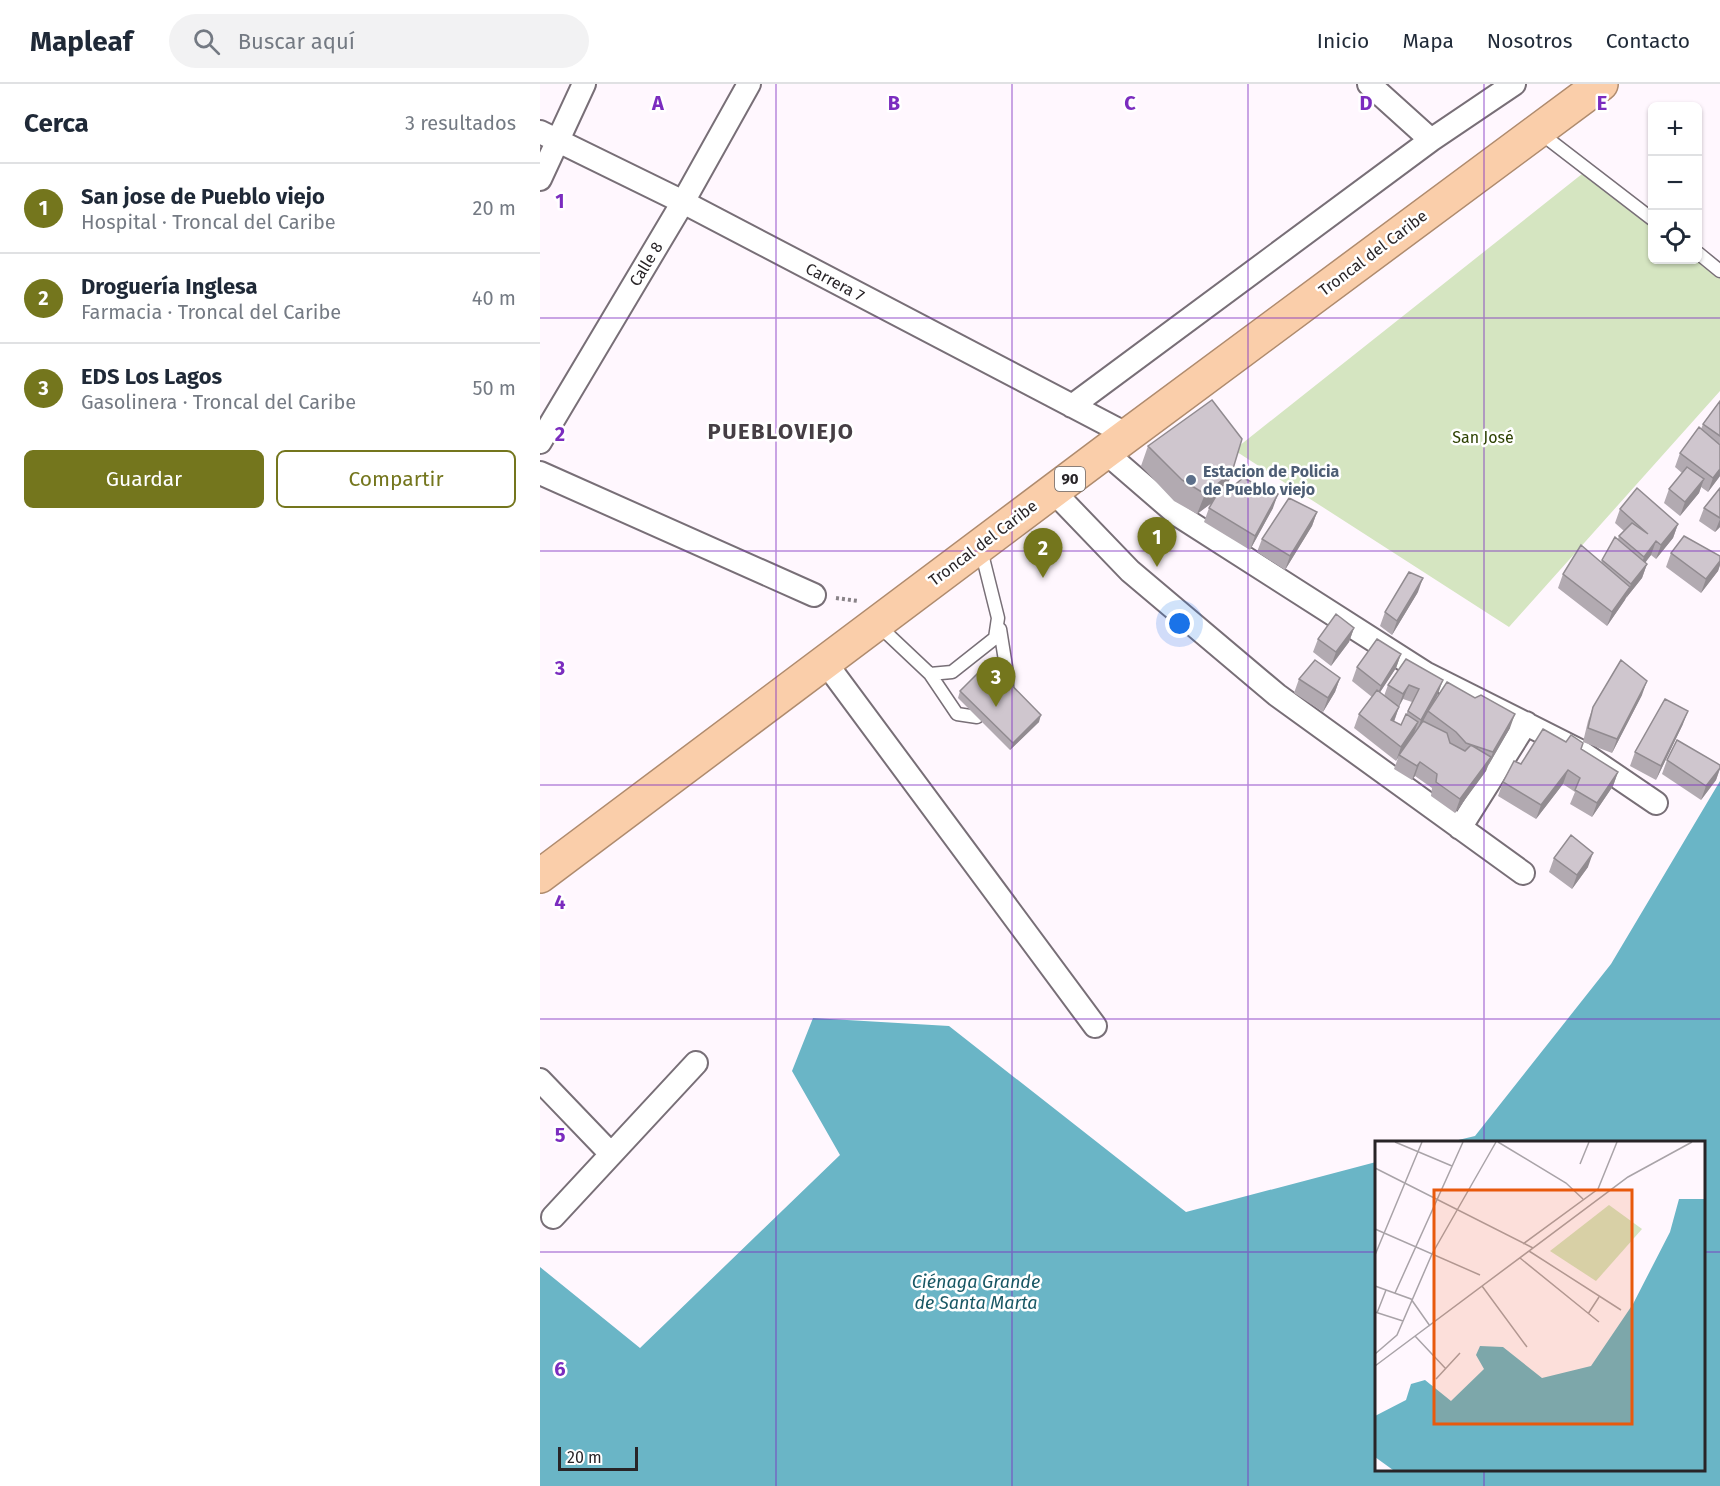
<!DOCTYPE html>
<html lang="es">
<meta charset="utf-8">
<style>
body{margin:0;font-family:"Fira Sans",sans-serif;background:#f2f2f3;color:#1f2937}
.controls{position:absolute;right:18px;top:18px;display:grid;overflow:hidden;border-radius:9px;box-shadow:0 2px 4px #0004}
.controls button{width:54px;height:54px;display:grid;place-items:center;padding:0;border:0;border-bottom:2px solid #e0e1e3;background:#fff;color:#1f2937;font:30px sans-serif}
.scale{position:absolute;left:18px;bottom:15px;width:80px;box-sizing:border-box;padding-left:6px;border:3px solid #282427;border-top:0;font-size:16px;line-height:21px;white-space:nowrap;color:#282427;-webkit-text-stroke:4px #fff;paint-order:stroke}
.you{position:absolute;left:640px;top:540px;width:21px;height:21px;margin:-15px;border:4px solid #fff;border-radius:50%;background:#1a73e8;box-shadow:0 0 0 9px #1a73e833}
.badge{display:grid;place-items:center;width:39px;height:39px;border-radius:50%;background:#74761d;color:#fff;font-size:20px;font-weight:700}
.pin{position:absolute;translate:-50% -50px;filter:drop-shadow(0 2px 3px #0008)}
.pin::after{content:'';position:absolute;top:32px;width:21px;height:18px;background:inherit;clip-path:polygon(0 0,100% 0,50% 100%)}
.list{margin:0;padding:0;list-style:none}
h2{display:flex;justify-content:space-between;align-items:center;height:78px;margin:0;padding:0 24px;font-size:26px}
h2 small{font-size:20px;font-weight:400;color:#747a83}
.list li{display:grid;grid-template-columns:39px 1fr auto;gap:18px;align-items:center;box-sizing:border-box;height:90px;padding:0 24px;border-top:2px solid #e0e1e3}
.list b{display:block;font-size:22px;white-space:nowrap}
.list p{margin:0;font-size:20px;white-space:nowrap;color:#747a83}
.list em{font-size:20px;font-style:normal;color:#747a83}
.actions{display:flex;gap:12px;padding:18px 24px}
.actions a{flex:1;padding:14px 0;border:2px solid #74761d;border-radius:9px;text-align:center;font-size:21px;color:#74761d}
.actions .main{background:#74761d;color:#fff}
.icon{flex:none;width:33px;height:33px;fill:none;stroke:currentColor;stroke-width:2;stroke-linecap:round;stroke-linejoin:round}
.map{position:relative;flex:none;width:1180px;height:1402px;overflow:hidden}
header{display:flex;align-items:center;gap:36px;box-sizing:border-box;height:84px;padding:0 30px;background:#fff;border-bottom:2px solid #e0e1e3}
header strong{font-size:28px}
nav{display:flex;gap:33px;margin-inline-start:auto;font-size:21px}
.search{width:420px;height:54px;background:#f2f2f3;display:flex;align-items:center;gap:15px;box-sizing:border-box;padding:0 21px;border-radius:33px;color:#747a83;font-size:22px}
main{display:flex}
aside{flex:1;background:#fff}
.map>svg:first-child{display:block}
.green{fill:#d5e5c1}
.water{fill:#6ab5c6}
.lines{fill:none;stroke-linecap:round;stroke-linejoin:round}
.service-casing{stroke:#786f77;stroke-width:15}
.minor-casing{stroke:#786f77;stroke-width:26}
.trunk-casing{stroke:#af8b6e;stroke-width:36}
.path{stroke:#898388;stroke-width:4;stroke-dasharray:3 3;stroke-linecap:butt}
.service{stroke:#fff;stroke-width:12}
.minor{stroke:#fff;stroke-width:22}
.trunk{stroke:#faceaa;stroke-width:33}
.wall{fill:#b2aab1;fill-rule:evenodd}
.shaded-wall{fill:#918b90}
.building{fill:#cfc6ce;stroke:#918b90;stroke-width:1.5}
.grid{fill:none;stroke:#7b2cbf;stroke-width:1.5;stroke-opacity:0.55}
.service-dot{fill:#5c6f8a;stroke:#fff;stroke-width:2}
.labels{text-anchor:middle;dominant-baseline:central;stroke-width:5;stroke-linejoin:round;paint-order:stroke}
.shield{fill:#fff;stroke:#686668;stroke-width:1.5}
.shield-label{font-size:15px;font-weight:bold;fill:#282427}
.street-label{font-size:16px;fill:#282427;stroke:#fff}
.park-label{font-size:16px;fill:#2d4102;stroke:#fff}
.service-label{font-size:16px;font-weight:bold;fill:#4e5e75;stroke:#fff;text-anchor:start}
.water-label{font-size:18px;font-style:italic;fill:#185764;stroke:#fff}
.district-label{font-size:22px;font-weight:bold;letter-spacing:1.5px;fill:#453e44;stroke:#fff}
.inset-road{fill:none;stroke:#a9a3a8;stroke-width:1.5}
.view{fill:#e8590c;fill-opacity:0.15;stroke:#e8590c;stroke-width:3}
.inset-edge{fill:none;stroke:#282427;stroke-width:3}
.grid-label{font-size:20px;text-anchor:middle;font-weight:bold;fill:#7b2cbf;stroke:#fff;stroke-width:5;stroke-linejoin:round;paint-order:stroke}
</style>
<header>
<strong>Mapleaf</strong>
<div class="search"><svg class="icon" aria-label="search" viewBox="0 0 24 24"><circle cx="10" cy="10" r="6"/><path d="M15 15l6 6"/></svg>Buscar aquí</div>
<nav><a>Inicio</a><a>Mapa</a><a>Nosotros</a><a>Contacto</a></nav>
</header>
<main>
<aside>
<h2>Cerca<small>3 resultados</small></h2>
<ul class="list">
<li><span class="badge">1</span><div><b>San jose de Pueblo viejo</b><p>Hospital · Troncal del Caribe</p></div><em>20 m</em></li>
<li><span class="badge">2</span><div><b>Droguería Inglesa</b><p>Farmacia · Troncal del Caribe</p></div><em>40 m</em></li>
<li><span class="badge">3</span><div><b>EDS Los Lagos</b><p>Gasolinera · Troncal del Caribe</p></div><em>50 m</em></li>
</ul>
<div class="actions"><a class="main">Guardar</a><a>Compartir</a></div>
</aside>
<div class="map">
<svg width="1180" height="1402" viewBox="0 0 1180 1402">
<rect width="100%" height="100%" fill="#fff7fe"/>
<path class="green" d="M1042,90L1112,141V176H1158L1180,190V307L969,543L694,366Z"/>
<path class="water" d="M1180,697V1402H0V1183L100,1264L300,1071L252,987L273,934L409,942L646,1128L836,1078L837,1386H1164V1058H910L935,1052L1071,880Z"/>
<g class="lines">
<defs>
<path id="service" d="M999,48L1112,135
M1158,169L1180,187
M337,540L390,590L412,588L455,554L458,534L441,466
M460,545L467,589V606
M390,590L417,630L437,633"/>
<path id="minor" d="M829,0L891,56
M0,48L143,118L588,351
M0,95L44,0
M532,322L891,56L974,0
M0,358L143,118L209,0
M565,368L638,431L885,589L1038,666L1116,719
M0,389L274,511
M513,407L590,487L737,611L983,789
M285,578L555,942
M920,744L986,639
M0,996L71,1070
M13,1133L156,979"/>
<path id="trunk" d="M0,792L565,368L1061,0"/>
</defs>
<use href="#service" class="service-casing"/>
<use href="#minor" class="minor-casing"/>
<use href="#trunk" class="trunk-casing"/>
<path class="path" d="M296,514L318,517"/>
<use href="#service" class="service"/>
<use href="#minor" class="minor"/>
<use href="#trunk" class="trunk"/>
</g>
<path class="wall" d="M1180,317V392L1168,408L1161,403L1159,409L1140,432L1124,419L1129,405L1142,389L1135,383L1140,369L1161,345L1163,340Z
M608,362L692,388L687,402L733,424L710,466L664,438L669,424L673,418L657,430L634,417L601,382Z
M1180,404V443L1175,448L1159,437L1164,424Z
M1080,425L1138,440L1133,454L1116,475L1111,471L1105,478L1107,480L1102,494L1086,514L1067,542L1018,504L1023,490L1061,478L1078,455L1079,452L1084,447L1075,439Z
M777,428L772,442L745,486L717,468L722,455Z
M1131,469L1180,472V481L1178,487L1161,509L1126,483Z
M878,508L852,551L840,542L845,528Z
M814,544L809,558L791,582L773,568L778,555Z
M861,570L856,584L840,608L844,612L848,601L866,575L898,610L891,623L970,644L948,682L946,687L915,729L891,712L892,704L875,692L872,696L854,685L858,674L856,677L814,644L819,630L832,613L812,597L817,583ZM863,615L872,618L861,641L854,638L859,623Z
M800,594L795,608L783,628L754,609L759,595Z
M420,607L499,638L470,666L418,614Z
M1102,611L1072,669L1043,658L1048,637L1053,623Z
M1143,640L1116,696L1090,682L1095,668Z
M1026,658L1041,665L1078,688L1073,702L1052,733L1030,720L1035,708L1023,700L996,735L958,712L963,698L981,680Z
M1127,676L1180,681V685L1176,696L1161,716L1122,690Z
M1014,774L1048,783L1032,805L1009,788Z"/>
<path class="shaded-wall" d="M1180,385V392L1168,408L1173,394Z
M692,388L685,409L657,430L665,410Z
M1164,395L1159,409L1140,432L1145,418Z
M738,410L733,424L710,466L715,452Z
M777,428L772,442L745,486L750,472Z
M1180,435V443L1175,448Z
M1138,440L1133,454L1116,475L1121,461Z
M1116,457L1111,471L1099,487L1104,473Z
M1180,477V481L1178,487L1161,509L1166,495Z
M1107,480L1102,494L1086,514L1091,500Z
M883,494L878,508L852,551L857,537Z
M1090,503L1085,516L1067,542L1072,528Z
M814,544L809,558L791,582L796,568Z
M861,570L856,584L835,616L841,602Z
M800,594L795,608L783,628L788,614Z
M903,596L898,610L876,650L881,636Z
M1107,597L1102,611L1072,669L1077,655Z
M869,601L863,615L858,624L863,610Z
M859,623L854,637L851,636Z
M1148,627L1143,640L1116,696L1121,682Z
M975,630L970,644L948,682L953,668Z
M501,631L499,638L470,666L473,659Z
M878,638L873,652L859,671L856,677L861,663Z
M951,673L946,687L915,729L920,715Z
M880,678L875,692L872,696L877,682Z
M1180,684L1176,696L1161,716L1166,702Z
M1028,686L1023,700L996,735L1001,721Z
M1078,688L1073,702L1052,733L1057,719Z
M1053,769L1048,783L1032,805L1037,791Z"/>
<path class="building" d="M672,316L702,355L692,388L665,410L642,396L608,362Z
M1180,317V352L1163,340Z
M1159,343L1180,361V385L1173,394L1140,369Z
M1147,383L1164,395L1145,418L1129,405Z
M703,394L738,410L715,452L669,424L683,400L691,404Z
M1097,404L1138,440L1121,461L1116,457L1104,473L1079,452L1092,439L1108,450L1080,425Z
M1180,404V434L1164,424Z
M749,414L777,428L750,472L722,455Z
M1144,452L1180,472V477L1166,495L1131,469Z
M1075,453L1107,480L1091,500L1062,476Z
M1041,461L1090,503L1072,528L1023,490Z
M869,488L883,494L857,537L845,528Z
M796,530L814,544L796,568L778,555Z
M837,555L861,570L841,602L817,583Z
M866,575L903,596L881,636L868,627L879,605L869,601L863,610L848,601Z
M775,576L800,594L788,614L759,595Z
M1081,576L1107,597L1077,655L1048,644L1053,623Z
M449,578L501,631L473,659L420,607Z
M907,598L935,614L941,611L975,630L953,668L926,659L916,648L888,627Z
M837,606L859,623L851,636L861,641L866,630L878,638L861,663L819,630Z
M1125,615L1148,627L1121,682L1095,668Z
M883,637L907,649L910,659L925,667L931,661L951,673L920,715L896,698L897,690L880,678L877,682L859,671Z
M1003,645L1026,658L1031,651L1043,659L1041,665L1078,688L1057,719L1035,706L1040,694L1028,686L1001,721L963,698L974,677L981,680Z
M1137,656L1180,681V684L1166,702L1127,676Z
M1031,751L1053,769L1037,791L1014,774Z"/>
<path class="grid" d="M236,0V1402M472,0V1402M708,0V1402M944,0V1058M0,234H1180M0,467H1180M0,701H1180M0,935H1180M0,1168H837M1164,1168H1180M944,1386V1402"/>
<circle class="service-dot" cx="651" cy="396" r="6"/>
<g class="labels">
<rect class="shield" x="515" y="383" width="30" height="24" rx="4.5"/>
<g class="shield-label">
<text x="530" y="395">90</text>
</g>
<g class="street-label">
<text transform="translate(833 169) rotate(-37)">Troncal del Caribe</text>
<text transform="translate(106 180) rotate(-59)">Calle 8</text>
<text transform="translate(295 198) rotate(28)">Carrera 7</text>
<text transform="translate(443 459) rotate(-37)">Troncal del Caribe</text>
</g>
<g class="park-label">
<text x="943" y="353">San José</text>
</g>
<g class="service-label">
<text x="663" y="387">Estacion de Policia<tspan x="663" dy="18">de Pueblo viejo</tspan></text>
</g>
<g class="water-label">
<text x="436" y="1198">Ciénaga Grande<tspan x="436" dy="21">de Santa Marta</tspan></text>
</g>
<g class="district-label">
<text x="241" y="347">PUEBLOVIEJO</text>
</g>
</g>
<g transform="translate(835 1057)">
<rect width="330" height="330" fill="#fff7fe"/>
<path d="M234,64L267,88L221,140L175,110Z" fill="#d5e5c1"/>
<path d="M304,58H330V329H18L0,316V275L31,259L36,243L50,239L76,260L109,228L101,214L105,205L128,206L167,237L216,225L258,163L295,91Z" fill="#6ab5c6"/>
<path class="inset-road" d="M20,1L77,25M123,1L191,42L208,58M205,23L214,1M0,27L158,107M0,88L105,134M148,103L223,48L242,1M154,110L246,169M0,114L47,1M145,117L224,181M0,145L36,158L55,185M107,145L152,206M20,152L88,1M0,171L28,180M2,172L11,149M213,173L224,156M40,195L71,228M0,213L22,194L57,113L121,1M0,225L253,36L317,1M61,238L85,212"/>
<path class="view" d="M59,49H257V283H59Z"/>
<rect width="330" height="330" class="inset-edge"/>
</g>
<g class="grid-label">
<text x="118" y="26">A</text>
<text x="354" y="26">B</text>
<text x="590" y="26">C</text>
<text x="826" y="26">D</text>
<text x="1062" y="26">E</text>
<text x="20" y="124">1</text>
<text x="20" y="357">2</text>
<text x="20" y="591">3</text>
<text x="20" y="825">4</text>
<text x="20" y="1058">5</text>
<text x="20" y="1292">6</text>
</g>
</svg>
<div class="controls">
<button>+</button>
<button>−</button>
<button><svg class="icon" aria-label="locate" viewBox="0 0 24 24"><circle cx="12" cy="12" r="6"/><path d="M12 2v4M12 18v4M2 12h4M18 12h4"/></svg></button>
</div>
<div class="scale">20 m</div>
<div class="you"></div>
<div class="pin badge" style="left:617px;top:483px">1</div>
<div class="pin badge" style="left:503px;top:494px">2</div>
<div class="pin badge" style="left:456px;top:623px">3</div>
</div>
</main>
